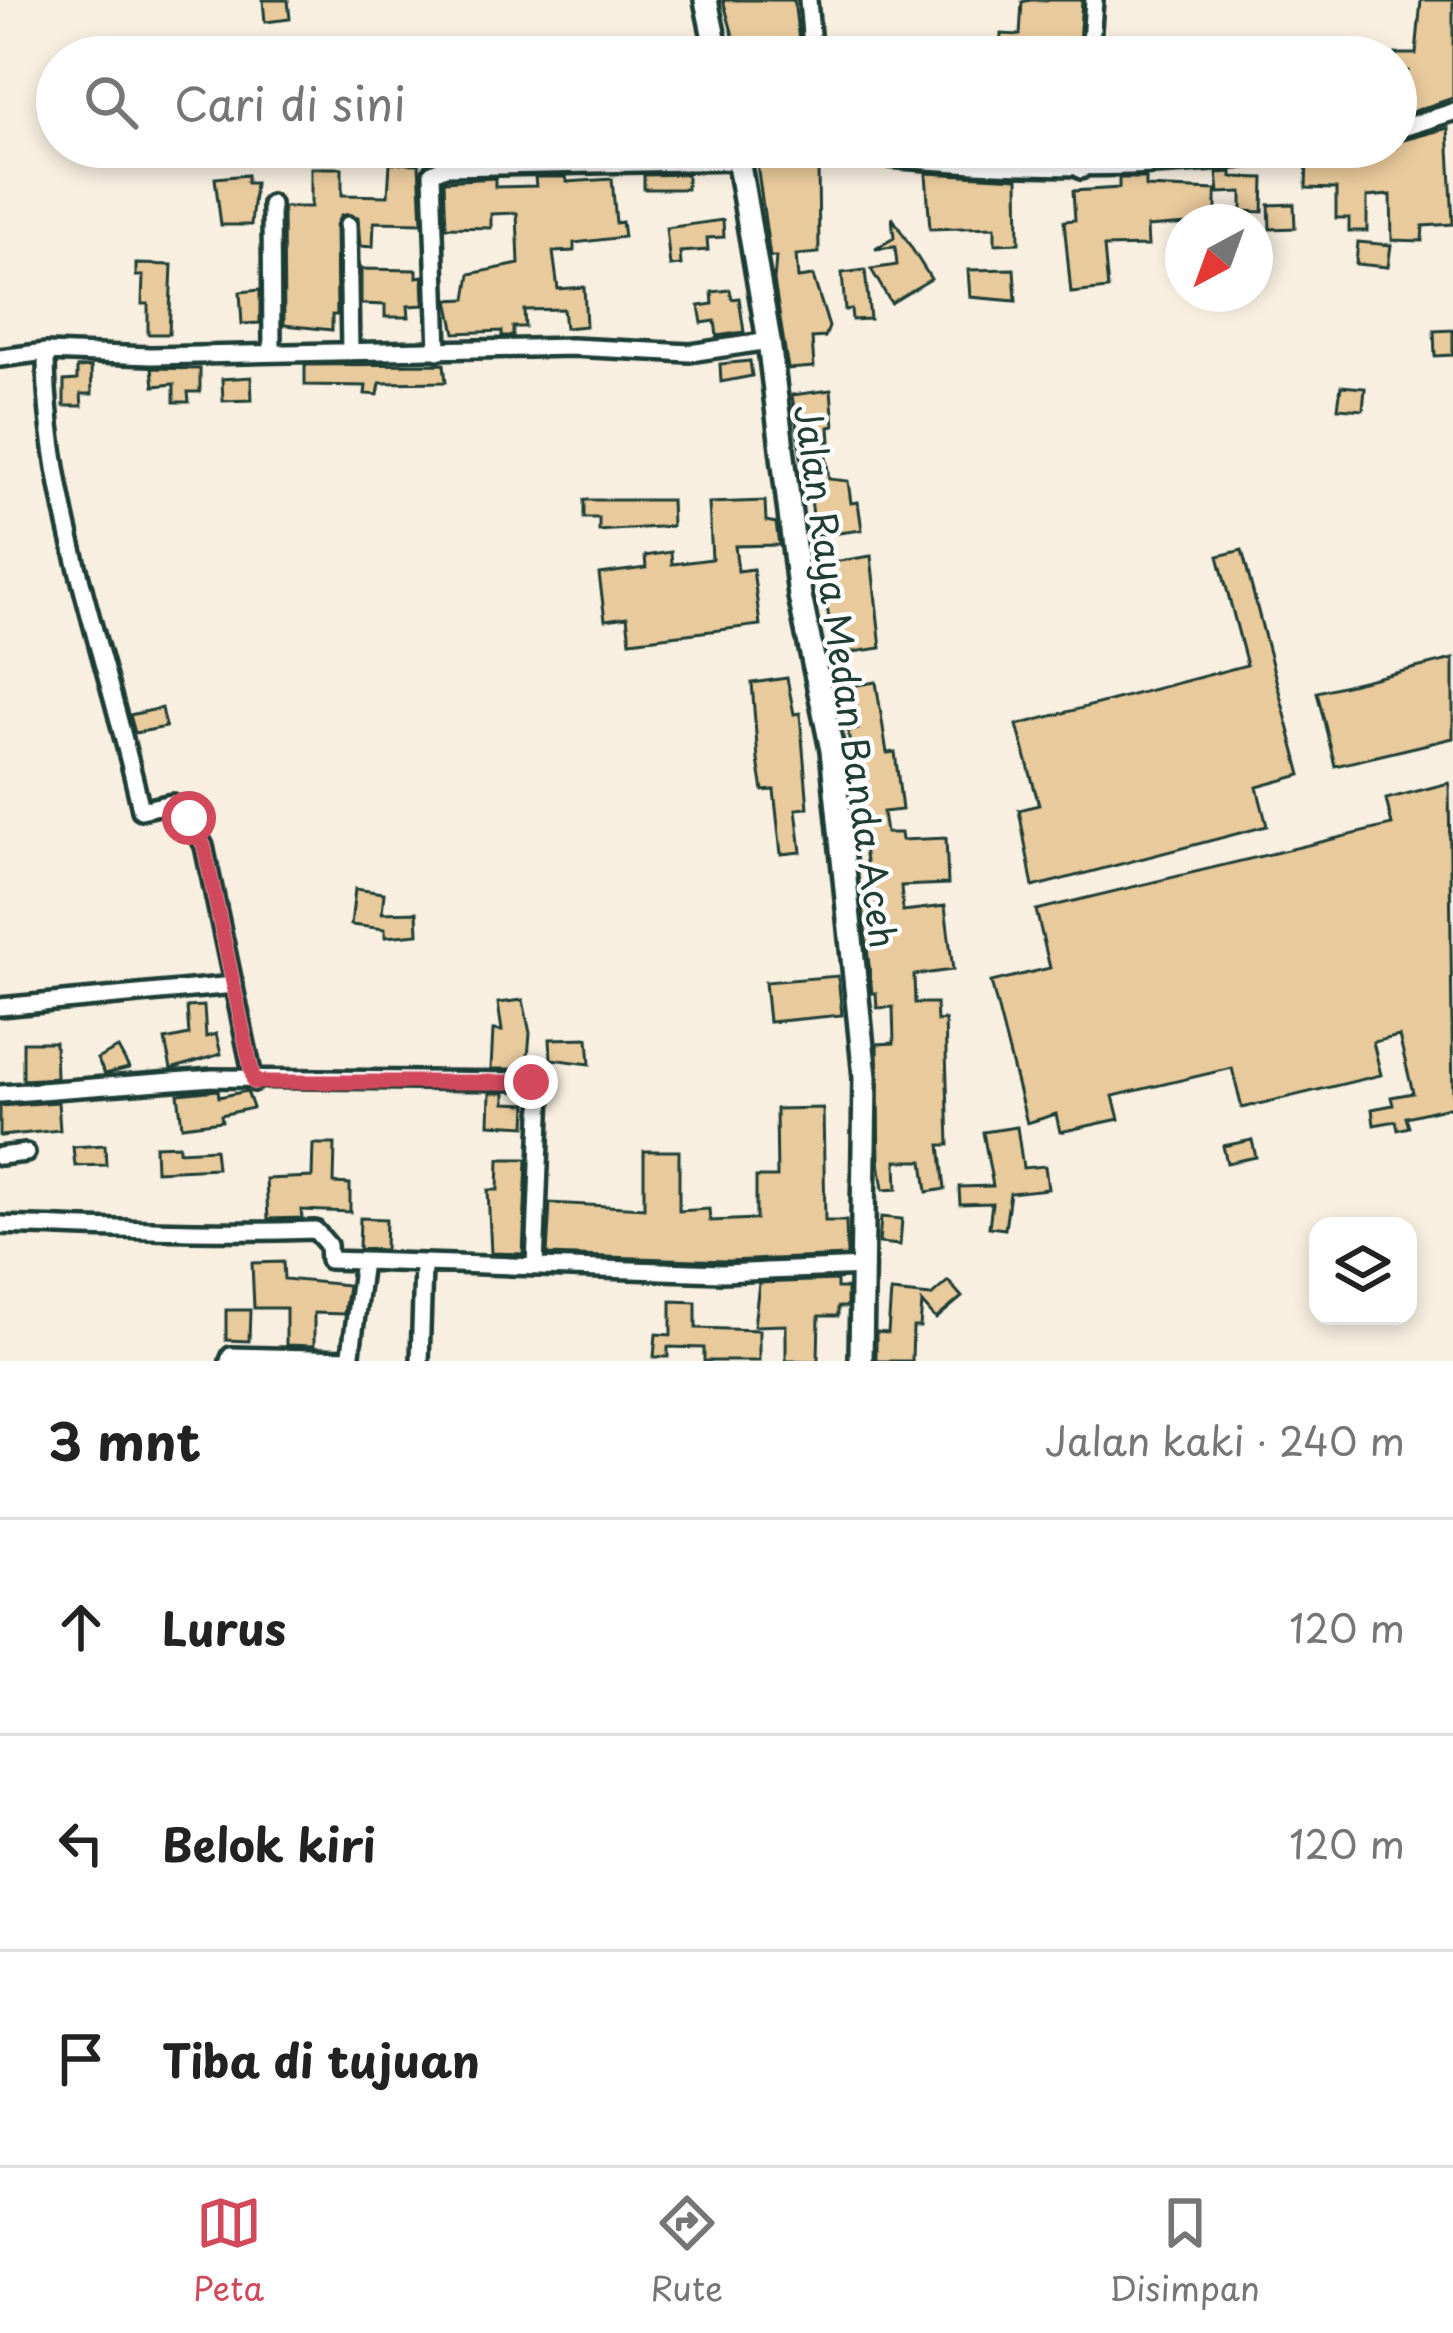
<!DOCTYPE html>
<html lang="id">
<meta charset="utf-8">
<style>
body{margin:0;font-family:"Playpen Sans",sans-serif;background:#f6f6f6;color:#222}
.controls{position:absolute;right:36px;bottom:36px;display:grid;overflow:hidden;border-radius:24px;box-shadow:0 6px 18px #0003}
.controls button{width:108px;height:108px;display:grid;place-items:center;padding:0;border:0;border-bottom:3px solid #e0e0e0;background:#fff;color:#222;font:60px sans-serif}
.compass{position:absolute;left:1165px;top:204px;width:108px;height:108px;border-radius:50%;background:#fff;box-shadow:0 6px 18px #0003;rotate:221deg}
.stop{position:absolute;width:36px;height:36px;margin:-27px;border:9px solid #d1495b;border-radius:50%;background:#fff}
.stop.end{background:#d1495b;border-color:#fff;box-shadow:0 3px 12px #0008}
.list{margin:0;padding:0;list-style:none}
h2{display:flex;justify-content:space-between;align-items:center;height:156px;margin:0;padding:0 48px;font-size:51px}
h2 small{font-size:39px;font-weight:400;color:#767676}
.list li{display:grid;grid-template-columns:78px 1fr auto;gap:36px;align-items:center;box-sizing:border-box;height:216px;padding:0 48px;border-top:3px solid #e0e0e0}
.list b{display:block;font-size:45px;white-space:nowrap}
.list em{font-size:39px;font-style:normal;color:#767676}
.icon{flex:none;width:66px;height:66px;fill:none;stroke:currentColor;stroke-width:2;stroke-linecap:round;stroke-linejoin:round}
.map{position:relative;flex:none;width:1453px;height:1361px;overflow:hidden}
.search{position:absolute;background:#fff;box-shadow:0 6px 18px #0003;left:36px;right:36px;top:36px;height:132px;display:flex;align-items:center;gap:30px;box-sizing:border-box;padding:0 42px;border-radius:66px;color:#767676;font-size:45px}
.sheet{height:804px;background:#fff}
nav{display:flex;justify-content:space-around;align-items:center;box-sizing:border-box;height:168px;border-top:3px solid #e0e0e0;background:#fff;font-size:33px;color:#767676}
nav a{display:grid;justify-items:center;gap:6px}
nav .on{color:#d1495b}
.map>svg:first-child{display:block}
.building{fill:#e9ca9c;stroke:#1f3d34;stroke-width:3}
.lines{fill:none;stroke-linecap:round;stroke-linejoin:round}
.minor-casing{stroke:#1f3d34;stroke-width:24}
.highway-casing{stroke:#1f3d34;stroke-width:30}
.minor{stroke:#fff;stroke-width:15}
.highway{stroke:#fff;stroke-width:21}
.route{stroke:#d1495b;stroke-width:15}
.labels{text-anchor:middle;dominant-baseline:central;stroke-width:9;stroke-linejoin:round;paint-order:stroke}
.street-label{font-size:36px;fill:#1f3d34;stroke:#fff}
</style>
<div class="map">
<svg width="1453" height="1361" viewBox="0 0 1453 1361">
<rect width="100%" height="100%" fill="#f8efe1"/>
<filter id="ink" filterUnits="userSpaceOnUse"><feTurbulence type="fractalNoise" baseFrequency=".00833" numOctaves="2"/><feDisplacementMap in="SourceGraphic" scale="24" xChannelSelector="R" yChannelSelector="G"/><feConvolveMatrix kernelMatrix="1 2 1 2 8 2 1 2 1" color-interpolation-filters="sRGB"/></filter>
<g filter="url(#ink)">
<path class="building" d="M263,0H288L290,19L265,22Z
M723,0H794L801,57H739Z
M1030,0H1082L1078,57L1000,54L1001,34L1020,35L1022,2Z
M1421,0H1453V98L1400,116L1408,71H1396V54H1416Z
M1448,128L1453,224L1423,226L1422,241L1392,240L1391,195L1367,197V231H1349V218H1336V189L1306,188L1307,161L1336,154V149L1396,147V142Z
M390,163L419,164L422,223L374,222L373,247L360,246L358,218L341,215L336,225L337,315H332V330L284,325L283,207H311V168H342V195L388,196Z
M818,163L819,253L796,255L798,278L813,276L829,327L825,337L812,338L814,367L788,369L774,281L776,257H770L757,164Z
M1232,172V177L1264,178L1263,212L1242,211V192L1219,193L1217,173Z
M926,173L1018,178L1019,243L995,244V227L930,229Z
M687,174V189H644V175Z
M247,175V183H255L251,225H221L215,178Z
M535,177H566L567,182L612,179L616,223L622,222L624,237L574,243V251L553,252L558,289L584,287L586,326L565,328L563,309L524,310L525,327H513V336H502V331L455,333L448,300L466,299L470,274L519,264L517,213L491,214V228L446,227L444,181L495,178V187L536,186Z
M1119,178H1146V187L1216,190V222L1147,227L1148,246L1104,247L1108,289L1071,293L1064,221L1075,220L1073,191L1119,188Z
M1294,204L1295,228L1270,229L1269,205Z
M892,217L931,279L891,303L871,269L897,265L895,247L875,249L894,238Z
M723,220L724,237L707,238L708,250L680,252L681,265L670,266L666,228Z
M1358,242L1391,245L1388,267L1356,264Z
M136,264L172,265L169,334H148V304H142L143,276H136Z
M361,269L417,270V277L423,276L424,305L408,306L409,317H385V305L361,304Z
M1014,269L1016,301L970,297L968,270Z
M865,270L870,319L852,320L851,309L845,310L842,273Z
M260,290V323L242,324L240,292Z
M730,290L732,299L739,298L744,332L717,336L715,321L702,323L699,306L713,304L712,292Z
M1453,330V355L1435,356L1434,331Z
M750,361L752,376L721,382L720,364Z
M444,364L446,382L380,383L378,395L365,394L366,386L305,385V365Z
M91,367L92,394H81L82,406H64V381L77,380V368Z
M152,368L200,369V392H188L189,402H174V384L154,386Z
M251,377L252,400L223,401L222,379Z
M1341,386L1365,388L1363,410L1338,408Z
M831,390L834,426L829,427L830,441L824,442L829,479L848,481L851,503L858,502L862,530L815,536L808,469L803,470L792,395Z
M584,500H671L672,526L599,531V518H584Z
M765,501L766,521L776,523L779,545L735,546L738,571L753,569L760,625L630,641L627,617L605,620L599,574L646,568L645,556L671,552L672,564L712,559L709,503Z
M1242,550L1301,775L1257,787L1267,826L1033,887L1019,810L1039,805L1017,725L1247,665L1218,556Z
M871,556L881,648L845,653L844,645L835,646L831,631L820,564Z
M1453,659V738L1335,766L1317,692Z
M787,678L794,714L800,713L808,808L796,809L801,852L781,854L774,790L763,791L758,760L752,683Z
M876,682L887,753L895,752L902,810L883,812L886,833H901L902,840L946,838L948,884L901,886L903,911L945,906L953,970L914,975L915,1003H936L937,1021L945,1020L949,1145H940L945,1189L927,1192L923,1161H896L897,1189L883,1190L879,1161L877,1044L894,1043L893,1007L877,1008L876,993H872L861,892L870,891L848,731L858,729L851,686Z
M162,708L166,727L135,733L130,715Z
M1449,783L1453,1106L1406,1117L1409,1127L1398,1130L1396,1121L1374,1125L1372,1109L1393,1105L1391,1097L1413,1093L1399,1036L1373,1042L1381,1075L1242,1108L1232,1068L1113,1096L1119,1119L1060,1132L1056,1114L1027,1123L991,982L1050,968L1036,910L1392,825L1386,799Z
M355,889L384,893L382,913L417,912L418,934L385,937V929L351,925Z
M838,976L842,1015L769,1022L765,982Z
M523,1000L530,1033L527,1069H491L493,1030L502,1031L498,1003Z
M204,1006L206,1037L216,1034L221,1054L171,1069L165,1040L189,1035L187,1007Z
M588,1038L590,1064L551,1059L550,1039Z
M23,1042H55L56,1078L23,1080Z
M118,1048L129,1068L105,1074L97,1059Z
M218,1090L219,1097L247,1091L253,1108L221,1115L222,1121L182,1126L178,1094Z
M490,1093H505V1103L527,1104L526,1126L489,1124Z
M58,1102L60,1130L0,1136V1106Z
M823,1108L825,1221H846L847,1256L727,1261L547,1255L550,1203L644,1208V1151H679V1211L709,1209L710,1221L756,1219V1177H777L776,1109Z
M1017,1127L1023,1168L1045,1166L1048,1189L1010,1193L1005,1229L989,1227L992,1203L960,1204L959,1187L993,1186L983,1132Z
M1252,1140L1256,1157L1227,1163L1223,1146Z
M313,1144H335L334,1183L350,1184V1212L301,1210L302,1218L268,1219L266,1179L312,1177Z
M105,1145L106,1165L75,1166L73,1147Z
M179,1145V1151L215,1149L217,1168L156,1171L155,1146Z
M499,1159H527L523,1254L491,1253L488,1190H498Z
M881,1217L902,1219L900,1245L879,1243Z
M360,1218L386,1219L385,1250L359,1249Z
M283,1262L284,1279L348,1285L344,1314L314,1313V1346L286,1345V1308H254L252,1263Z
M837,1280V1288H847V1307H838V1316H819L818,1361H786V1325L754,1326L759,1283Z
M948,1281L962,1297L936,1319L922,1303L920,1327H913L912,1361H876V1332L888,1333L891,1292L931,1296Z
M671,1301L696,1302V1328L759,1330V1361H704V1348L668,1347V1357H654L656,1334L671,1335Z
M226,1310H250L249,1341L226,1340Z"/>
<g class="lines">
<defs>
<path id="minor" d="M808,0L813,57
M1090,57L1094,0
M1396,130L1453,112
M775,147C957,167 1138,179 1320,147
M1081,170L1083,147
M271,204L272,350
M348,225L350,352
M438,351L432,173L445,167L737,161
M46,352C45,506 109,660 141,810L172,803L189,818L204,846L254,1082
M0,358L46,352L151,356L572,347L690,353L769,341
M0,1007L234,985
M0,1094L213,1078L531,1081L542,1090L535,1266
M0,1156L26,1153
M0,1225C105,1228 210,1234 315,1230L328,1245L329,1260L363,1261
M229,1361L231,1356L350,1359
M350,1361L363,1261L722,1273L865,1267
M420,1361L423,1266"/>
<path id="highway" d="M706,0L718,57
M736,147L769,341L800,596L832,750L865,1077L861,1361"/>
</defs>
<use href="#minor" class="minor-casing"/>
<use href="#highway" class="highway-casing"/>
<use href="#minor" class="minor"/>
<use href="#highway" class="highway"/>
</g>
</g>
<g class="lines" filter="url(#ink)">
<path class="route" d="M189,818L204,846L254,1082H531"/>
</g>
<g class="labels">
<g class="street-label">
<text transform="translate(847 676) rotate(82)">Jalan Raya Medan Banda Aceh</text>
</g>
</g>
</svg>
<div class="controls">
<button><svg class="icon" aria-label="layers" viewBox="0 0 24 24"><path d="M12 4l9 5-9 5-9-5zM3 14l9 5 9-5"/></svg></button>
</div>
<svg class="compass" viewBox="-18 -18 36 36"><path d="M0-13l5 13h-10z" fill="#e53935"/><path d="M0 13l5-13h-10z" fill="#767676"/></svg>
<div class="stop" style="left:189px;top:818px"></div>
<div class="stop end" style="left:531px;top:1082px"></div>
<div class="search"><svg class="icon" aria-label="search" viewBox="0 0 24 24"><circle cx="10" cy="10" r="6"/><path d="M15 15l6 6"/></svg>Cari di sini</div>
</div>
<section class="sheet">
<h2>3 mnt<small>Jalan kaki · 240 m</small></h2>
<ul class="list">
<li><svg class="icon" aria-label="ahead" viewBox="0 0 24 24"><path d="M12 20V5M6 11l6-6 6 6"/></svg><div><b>Lurus</b></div><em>120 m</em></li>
<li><svg class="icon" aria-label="left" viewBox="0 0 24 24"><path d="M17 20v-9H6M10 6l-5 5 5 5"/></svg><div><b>Belok kiri</b></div><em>120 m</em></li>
<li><svg class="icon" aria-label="arrive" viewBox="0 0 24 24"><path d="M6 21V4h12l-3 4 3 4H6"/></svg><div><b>Tiba di tujuan</b></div></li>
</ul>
</section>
<nav>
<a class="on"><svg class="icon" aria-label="map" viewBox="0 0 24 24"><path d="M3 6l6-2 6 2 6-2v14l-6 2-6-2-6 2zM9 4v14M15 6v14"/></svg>Peta</a>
<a><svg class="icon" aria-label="directions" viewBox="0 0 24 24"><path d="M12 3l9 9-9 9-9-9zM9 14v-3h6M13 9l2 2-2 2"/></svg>Rute</a>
<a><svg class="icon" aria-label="saved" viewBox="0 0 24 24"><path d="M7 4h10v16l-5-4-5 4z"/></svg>Disimpan</a>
</nav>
